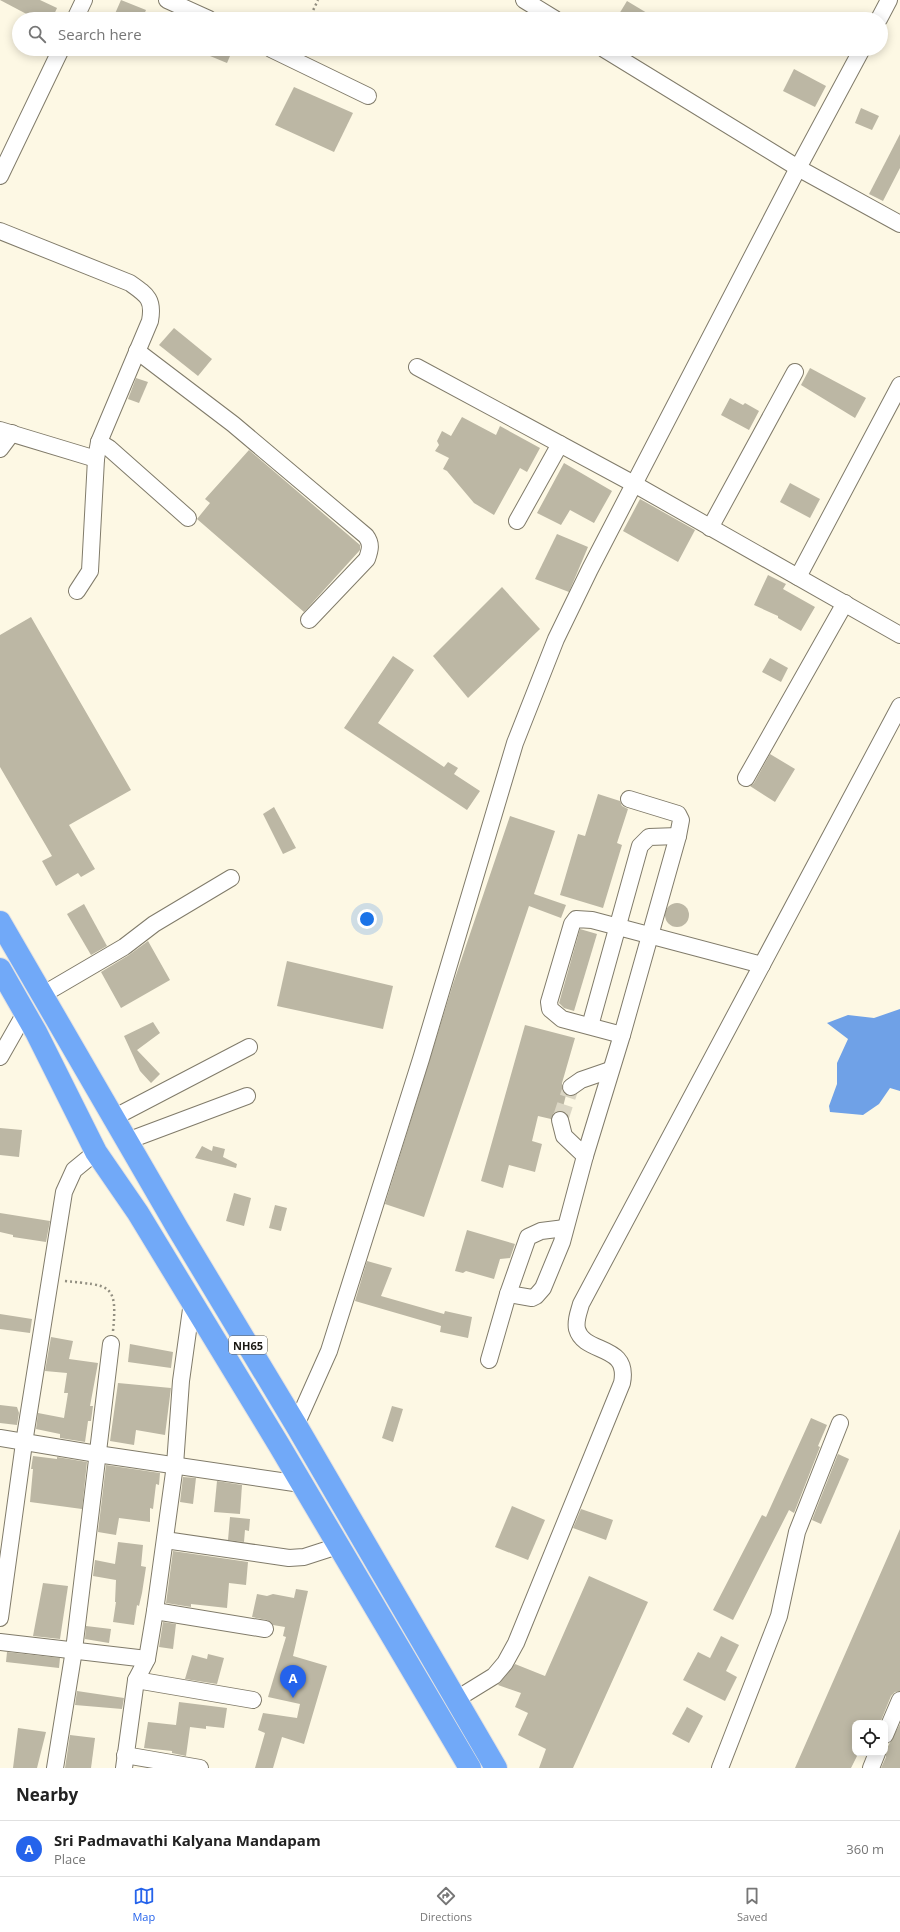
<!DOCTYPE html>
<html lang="en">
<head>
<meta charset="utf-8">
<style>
  body { margin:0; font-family:"Open Sans",sans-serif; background:#f6f6f6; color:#222 }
  .controls { position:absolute; right:12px; bottom:12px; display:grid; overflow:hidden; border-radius:8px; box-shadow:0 2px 10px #0003 }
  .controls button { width:36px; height:36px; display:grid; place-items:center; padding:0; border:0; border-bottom:1px solid #e0e0e0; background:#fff; color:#222; font:20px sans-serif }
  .you { position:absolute; left:367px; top:919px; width:14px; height:14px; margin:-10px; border:3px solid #fff; border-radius:50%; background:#1a73e8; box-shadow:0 0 0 6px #1a73e833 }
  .badge { display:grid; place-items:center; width:26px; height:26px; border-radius:50%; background:#2563eb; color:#fff; font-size:13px; font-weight:700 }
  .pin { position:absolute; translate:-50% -33px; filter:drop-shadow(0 1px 2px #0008) }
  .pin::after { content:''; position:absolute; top:21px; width:14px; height:12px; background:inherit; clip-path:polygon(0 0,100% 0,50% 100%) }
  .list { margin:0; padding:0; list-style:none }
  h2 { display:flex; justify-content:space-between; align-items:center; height:52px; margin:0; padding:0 16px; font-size:17px }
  h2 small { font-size:13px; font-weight:400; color:#767676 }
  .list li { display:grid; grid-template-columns:26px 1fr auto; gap:12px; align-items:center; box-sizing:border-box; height:56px; padding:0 16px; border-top:1px solid #e0e0e0 }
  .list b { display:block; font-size:15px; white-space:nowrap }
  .list p { margin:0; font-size:13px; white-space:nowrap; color:#767676 }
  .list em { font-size:13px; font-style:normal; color:#767676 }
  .icon { flex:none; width:22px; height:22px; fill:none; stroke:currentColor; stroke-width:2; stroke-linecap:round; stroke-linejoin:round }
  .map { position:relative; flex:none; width:900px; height:1768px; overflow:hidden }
  .search { position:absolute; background:#fff; box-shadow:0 2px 10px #0003; left:12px; right:12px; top:12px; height:44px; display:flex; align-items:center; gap:10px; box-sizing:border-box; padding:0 14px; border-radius:22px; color:#767676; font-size:15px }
  .sheet { height:108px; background:#fff }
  nav { display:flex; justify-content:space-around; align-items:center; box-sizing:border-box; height:56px; border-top:1px solid #e0e0e0; background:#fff; font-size:11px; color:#767676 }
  nav a { display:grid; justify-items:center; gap:2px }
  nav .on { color:#2563eb }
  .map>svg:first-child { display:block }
</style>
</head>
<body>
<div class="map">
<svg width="900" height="1768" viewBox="0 0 900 1768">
  <rect width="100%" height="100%" fill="#fdf8e4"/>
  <polygon fill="#6fa1e7" points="900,1009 900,1091 890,1088 879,1104 863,1115 830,1112 829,1106 837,1084 837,1063 848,1039 827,1023 848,1015 874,1018"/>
  <g fill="#bcb7a4">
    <polygon points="0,0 40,0 57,8 52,19 36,19"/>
    <polygon points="121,0 146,10 142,19 121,19 114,16"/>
    <polygon points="627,1 657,19 616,19"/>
    <polygon points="193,49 233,49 227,63"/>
    <polygon points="794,69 826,86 815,107 783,91"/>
    <polygon points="294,87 353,113 334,152 275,125"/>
    <polygon points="861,108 879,116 872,130 855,123"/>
    <polygon points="900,134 900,168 883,201 869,194"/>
    <polygon points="174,328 212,359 198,376 159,345"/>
    <polygon points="810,368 866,398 855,418 801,385"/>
    <polygon points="136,378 148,382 139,403 128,399"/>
    <polygon points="730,398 743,405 745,403 759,411 749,430 721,415"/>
    <polygon points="462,417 496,435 500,426 540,448 527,472 520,468 494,515 474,503 447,471 443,469 449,458 435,451 439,445 437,441 442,431 451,436"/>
    <polygon points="249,450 360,545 360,550 304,612 197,519 210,503 205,499"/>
    <polygon points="564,463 612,491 594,523 570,510 561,525 537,513"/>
    <polygon points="790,483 820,499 810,518 780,502"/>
    <polygon points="640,499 695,530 678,562 623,531"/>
    <polygon points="557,534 588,547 569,592 535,579"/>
    <polygon points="768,575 786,584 783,589 815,607 801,631 778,618 778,616 754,605"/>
    <polygon points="502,587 540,629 468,698 433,656"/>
    <polygon points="31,617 131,790 69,825 95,869 81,877 78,873 56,886 42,861 52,856 0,767 0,635"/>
    <polygon points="393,656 414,670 378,723 444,767 448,762 458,768 454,774 480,791 467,810 344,728"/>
    <polygon points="770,658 788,668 781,682 762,672"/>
    <polygon points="770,754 795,769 775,802 750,786 754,783"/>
    <polygon points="598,794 620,801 622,806 628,809 617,843 622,845 603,908 560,895 578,834 585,836"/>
    <polygon points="274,807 296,848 283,854 263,814"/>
    <polygon points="510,816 555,831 534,894 566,905 561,918 529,906 424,1217 385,1204 453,984"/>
    <circle cx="677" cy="915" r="12"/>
    <polygon points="84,904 107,946 91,955 67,914"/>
    <polygon points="580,929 597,934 574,1011 564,1008 559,1003"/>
    <polygon points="148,941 170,980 121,1008 101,972 129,955"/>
    <polygon points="287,961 393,986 383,1029 277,1006"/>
    <polygon points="153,1022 160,1033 137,1050 160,1074 151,1083 140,1071 124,1036"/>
    <polygon points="525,1025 575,1038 562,1083 562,1089 566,1095 562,1111 554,1113 551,1119 538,1116 532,1141 542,1144 535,1172 509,1165 503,1188 481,1181"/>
    <polygon points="0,1128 22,1130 19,1157 0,1155"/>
    <polygon points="202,1146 212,1151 213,1146 225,1149 223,1157 237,1164 236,1168 195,1158"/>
    <polygon points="234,1193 251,1198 244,1226 226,1221"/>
    <polygon points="275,1205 287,1208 281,1231 269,1228"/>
    <polygon points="0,1213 50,1221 46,1242 13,1237 13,1235 0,1232"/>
    <polygon points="467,1230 515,1244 510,1258 500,1259 494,1279 466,1271 463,1273 455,1271"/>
    <polygon points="367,1261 392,1268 381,1296 444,1314 445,1311 472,1317 468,1338 440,1332 441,1326 355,1301"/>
    <polygon points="0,1314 32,1319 30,1333 0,1329"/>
    <polygon points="51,1337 73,1341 69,1359 98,1363 90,1406 93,1406 91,1421 88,1421 85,1442 60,1438 60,1434 36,1429 38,1413 64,1418 68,1393 64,1393 67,1373 45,1371"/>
    <polygon points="130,1344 173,1352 171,1368 128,1362"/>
    <polygon points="118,1383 171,1388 165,1435 136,1430 134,1445 110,1441"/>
    <polygon points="0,1405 17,1407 19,1413 17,1425 0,1423"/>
    <polygon points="392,1406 403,1409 393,1442 382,1438"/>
    <polygon points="811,1418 827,1425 818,1446 820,1447 794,1513 789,1510 733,1620 713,1610 762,1515 766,1517"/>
    <polygon points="838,1454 849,1459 821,1524 812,1520"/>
    <polygon points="33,1456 57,1459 57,1457 87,1462 82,1509 30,1502 33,1469 31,1469"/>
    <polygon points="106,1465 160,1473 159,1485 156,1484 153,1509 150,1508 150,1522 119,1518 116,1535 98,1532"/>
    <polygon points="183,1477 196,1478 193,1504 180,1502"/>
    <polygon points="217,1481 242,1485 240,1514 214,1512"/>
    <polygon points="512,1506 545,1520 528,1560 495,1547"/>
    <polygon points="581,1509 613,1520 606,1540 573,1528"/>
    <polygon points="230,1517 250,1519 249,1531 245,1530 244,1542 228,1540"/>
    <polygon points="900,1529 900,1691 895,1692 891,1696 880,1723 855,1723 855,1753 858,1754 851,1768 795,1768"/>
    <polygon points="118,1542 143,1545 141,1566 146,1567 142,1593 139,1606 137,1605 134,1625 113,1622 116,1602 115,1602 116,1580 93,1576 95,1560 115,1564"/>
    <polygon points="173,1551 248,1562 246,1585 229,1583 227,1608 191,1604 191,1607 166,1603"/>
    <polygon points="589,1576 648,1602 573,1768 539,1768 546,1749 518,1735 528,1713 515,1707 521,1693 498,1685 515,1664 545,1676"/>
    <polygon points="43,1583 68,1586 60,1639 33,1636"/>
    <polygon points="296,1589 308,1591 293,1656 327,1666 304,1744 282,1737 273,1768 255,1768 265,1733 258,1730 263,1713 297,1718 300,1704 268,1697 286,1637 283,1636 285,1627 273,1625 267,1620 252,1617 257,1594 267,1596 273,1594 294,1598"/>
    <polygon points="163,1622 176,1624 173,1649 159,1647"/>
    <polygon points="86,1626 111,1629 109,1643 85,1639"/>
    <polygon points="721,1636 739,1645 726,1671 737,1677 725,1701 683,1680 698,1652 710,1658"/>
    <polygon points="7,1652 60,1658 59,1668 6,1662"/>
    <polygon points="208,1654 224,1658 217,1684 185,1679 192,1655 207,1659"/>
    <polygon points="77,1691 124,1698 122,1709 75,1705"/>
    <polygon points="179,1702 227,1708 224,1728 206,1726 206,1729 190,1727 186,1756 172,1753 172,1751 144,1748 148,1722 176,1725"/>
    <polygon points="687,1707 703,1716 689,1743 672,1734"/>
    <polygon points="900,1724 900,1768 881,1768 886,1757 886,1750"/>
    <polygon points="18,1728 46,1732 37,1768 13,1768"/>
    <polygon points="70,1735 95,1738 91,1768 65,1768"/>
  </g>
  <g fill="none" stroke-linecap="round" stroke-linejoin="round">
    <polyline stroke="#dbd6c4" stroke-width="16" stroke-dasharray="16 8" stroke-linecap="butt" points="560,1120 571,1087"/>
    <g stroke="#807b6a" stroke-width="18">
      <g id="minor">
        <polyline points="167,0 209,19"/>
        <polyline points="524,0 555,19"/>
        <polyline points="75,19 84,0"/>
        <polyline points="879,19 889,0"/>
        <polyline points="271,49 368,96"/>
        <polyline points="604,49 798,168 900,224"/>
        <polyline points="0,176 61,49"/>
        <path d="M0,231L130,283C147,295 154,299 150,321L99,442L96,459L90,571L77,591"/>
        <path d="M137,351L233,424L366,536C372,544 370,550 367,559L309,620"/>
        <polyline points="417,367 634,484 900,635"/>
        <polyline points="0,430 96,459"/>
        <polyline points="99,442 109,448 188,518"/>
        <polyline points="0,449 12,433"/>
        <polyline points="517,521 560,444"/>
        <polyline points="710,528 795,372"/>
        <polyline points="798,577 900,385"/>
        <polyline points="746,778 845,603"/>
        <polyline points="42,995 124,947 154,924 231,878"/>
        <polyline points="590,1026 640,846 649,837 678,836"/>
        <polyline points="622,1035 562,1019 550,1009 549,1002 572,924 576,919 592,920 762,965"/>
        <polyline points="0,1057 25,1013"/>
        <polyline points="571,1087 581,1080 610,1070"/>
        <polyline points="113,1118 249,1047"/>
        <polyline points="560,1120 564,1136 585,1156"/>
        <polyline points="127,1141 247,1096"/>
        <polyline points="508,1294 532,1298 536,1296 543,1288 562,1242 585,1156 622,1035 678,836 681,820 678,814 629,799"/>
        <polyline points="489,1360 508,1294 528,1237 541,1231 565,1228"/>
        <polyline points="296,1425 329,1351 421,1059 515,743 556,639 590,569 798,168 862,49"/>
        <polyline points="0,1438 97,1454 301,1484"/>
        <polyline points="165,1540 289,1558 304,1557 338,1546"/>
        <polyline points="155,1611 265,1629"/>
        <polyline points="0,1618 24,1443 64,1192 74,1170 96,1152"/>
        <polyline points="0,1642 147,1659"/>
        <polyline points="136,1680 253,1700"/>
        <path d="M455,1700L494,1676L505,1663L516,1643L622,1383C630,1343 584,1355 577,1329C575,1320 579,1312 581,1304L900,706"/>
        <polyline points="885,1735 900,1700"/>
        <polyline points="125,1755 200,1768"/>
        <polyline points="55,1768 74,1650 111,1344"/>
        <polyline points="124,1768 136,1680 147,1659 155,1611 175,1465 181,1381 192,1302"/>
        <polyline points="720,1768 779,1616 797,1532 840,1423"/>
        <polyline points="871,1768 877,1753"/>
      </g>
    </g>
    <g stroke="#e4e3e3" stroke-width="24">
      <g id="highway">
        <polyline points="0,922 178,1229 296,1425 496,1768"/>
        <polyline points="0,969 36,1032 96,1152 138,1213 279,1445 470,1768"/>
      </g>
    </g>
    <g stroke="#928f81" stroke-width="2.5" stroke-dasharray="2 3" stroke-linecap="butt">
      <polyline points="309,19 318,0"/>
      <path d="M65,1281C109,1286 118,1282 113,1331"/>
    </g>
    <use href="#minor" stroke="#fff" stroke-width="16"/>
    <use href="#highway" stroke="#71a9f8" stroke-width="22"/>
  </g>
  <g text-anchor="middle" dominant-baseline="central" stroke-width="3" stroke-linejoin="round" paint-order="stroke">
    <rect fill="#fff" stroke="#5f5d59" stroke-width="1" x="229" y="1336" width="38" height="18" rx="3"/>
    <g font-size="11" font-weight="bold" fill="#1a1812">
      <text x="248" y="1345">NH65</text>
    </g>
  </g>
</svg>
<div class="controls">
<button><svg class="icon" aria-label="locate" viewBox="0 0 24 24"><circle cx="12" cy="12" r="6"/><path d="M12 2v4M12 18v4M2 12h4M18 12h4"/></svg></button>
</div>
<div class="you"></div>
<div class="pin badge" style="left:293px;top:1698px">A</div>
<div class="search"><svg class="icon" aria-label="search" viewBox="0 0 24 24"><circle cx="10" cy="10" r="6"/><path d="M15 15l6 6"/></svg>Search here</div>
</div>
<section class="sheet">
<h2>Nearby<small></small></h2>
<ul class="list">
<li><span class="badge">A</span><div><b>Sri Padmavathi Kalyana Mandapam</b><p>Place</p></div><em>360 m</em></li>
</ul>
</section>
<nav>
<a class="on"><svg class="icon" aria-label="map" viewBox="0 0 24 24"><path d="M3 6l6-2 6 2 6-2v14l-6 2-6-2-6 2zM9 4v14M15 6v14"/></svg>Map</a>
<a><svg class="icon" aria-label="directions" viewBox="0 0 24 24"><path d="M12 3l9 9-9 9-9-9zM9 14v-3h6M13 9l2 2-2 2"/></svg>Directions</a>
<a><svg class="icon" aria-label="saved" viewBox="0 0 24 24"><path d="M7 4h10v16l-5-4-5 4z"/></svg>Saved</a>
</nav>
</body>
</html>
